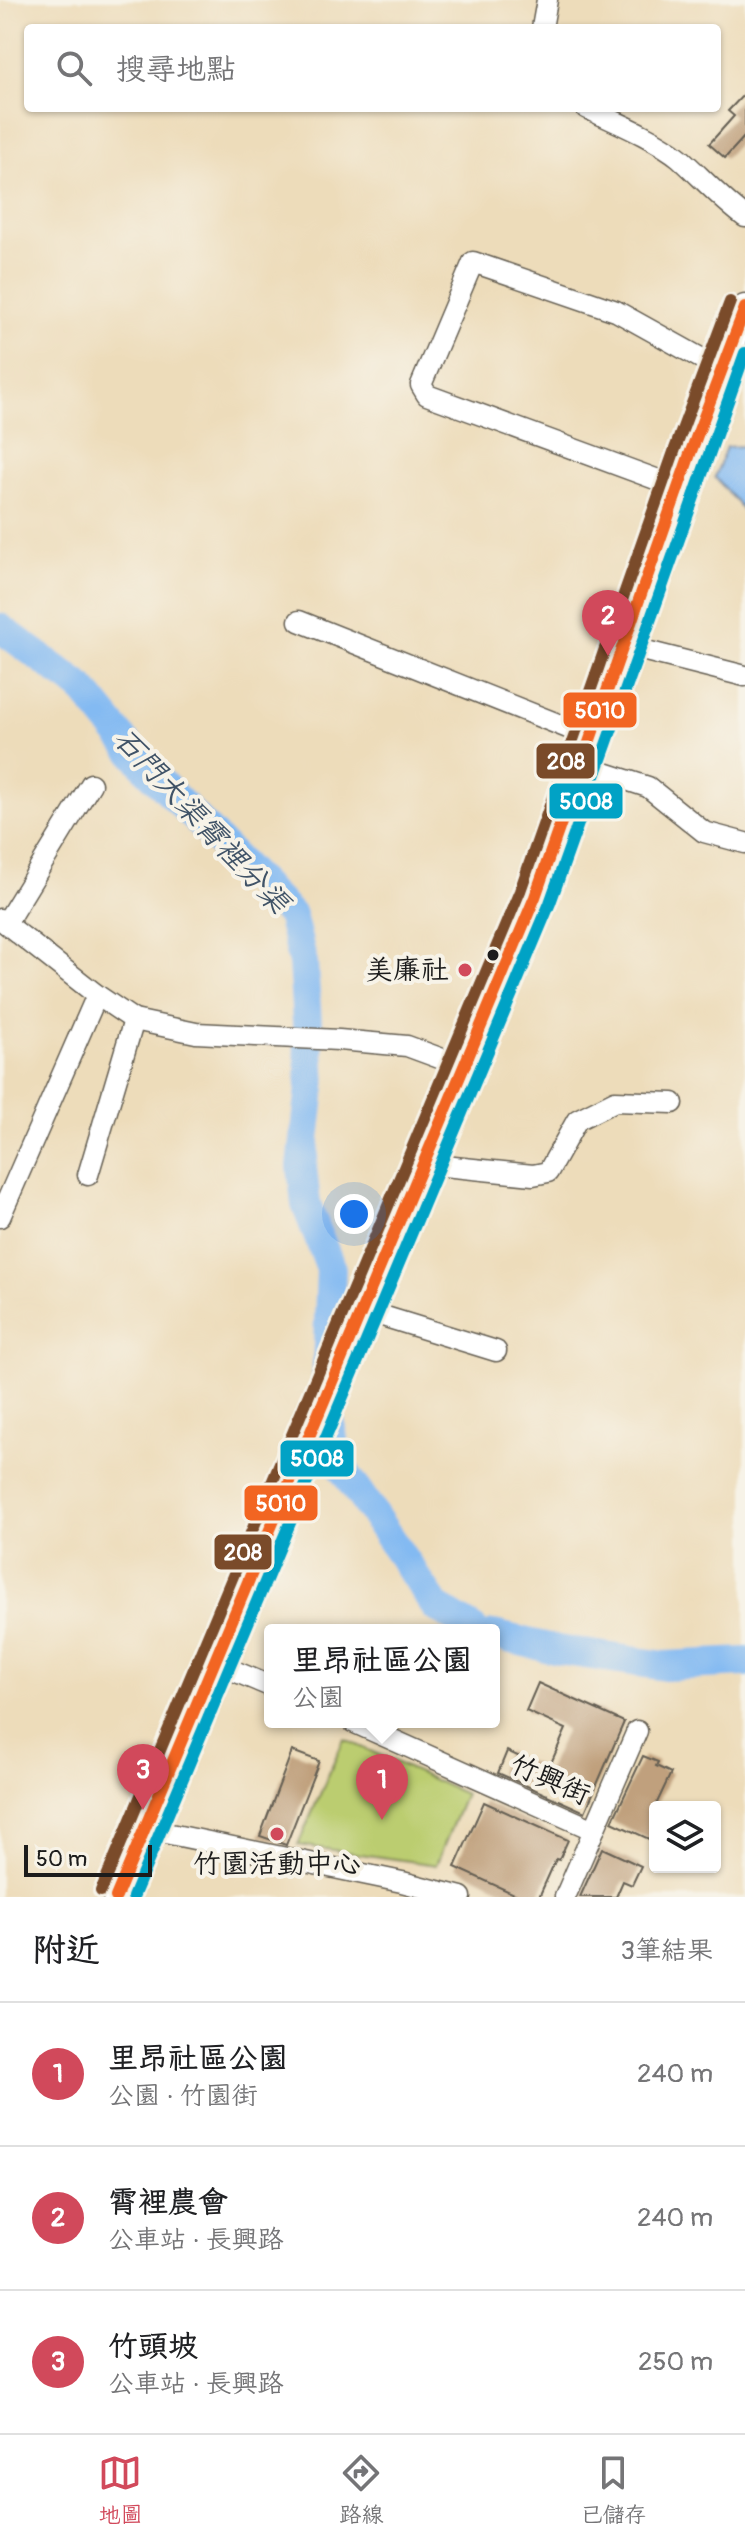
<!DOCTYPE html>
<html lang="zh-TW">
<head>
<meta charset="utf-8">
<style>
  body { margin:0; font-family:Pangolin,"LXGW WenKai TC",sans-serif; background:#f2f2f2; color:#202124 }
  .controls { position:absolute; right:24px; bottom:24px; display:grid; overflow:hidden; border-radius:8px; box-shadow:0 2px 6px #0004 }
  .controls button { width:72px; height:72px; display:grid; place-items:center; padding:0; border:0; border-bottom:2px solid #e0e0e0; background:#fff; color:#202124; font:40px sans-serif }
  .scale { position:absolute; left:24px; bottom:20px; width:128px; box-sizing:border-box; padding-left:8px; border:4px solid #1c1c1c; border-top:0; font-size:22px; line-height:28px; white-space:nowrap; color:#1c1c1c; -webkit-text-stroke:6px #f7f3e8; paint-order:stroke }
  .you { position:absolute; left:354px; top:1214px; width:28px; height:28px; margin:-20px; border:6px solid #fff; border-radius:50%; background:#1a73e8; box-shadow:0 0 0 12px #1a73e833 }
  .badge { display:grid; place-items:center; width:52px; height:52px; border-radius:50%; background:#d1495b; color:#fff; font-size:26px; font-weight:700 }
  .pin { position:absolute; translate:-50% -66px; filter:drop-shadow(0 2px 4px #0008) }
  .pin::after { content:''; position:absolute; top:42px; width:28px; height:24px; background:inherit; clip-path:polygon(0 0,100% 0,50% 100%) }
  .popup { position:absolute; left:264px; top:1624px; width:236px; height:104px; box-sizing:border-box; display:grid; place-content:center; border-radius:8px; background:#fff; filter:drop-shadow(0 2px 6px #0005); font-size:26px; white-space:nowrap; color:#757577 }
  .popup b { font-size:30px; color:#202124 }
  .popup::after { content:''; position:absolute; left:50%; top:100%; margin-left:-16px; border:16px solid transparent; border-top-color:#fff }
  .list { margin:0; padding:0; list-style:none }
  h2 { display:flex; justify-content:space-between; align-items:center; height:104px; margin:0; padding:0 32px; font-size:34px }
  h2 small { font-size:26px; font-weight:400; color:#757577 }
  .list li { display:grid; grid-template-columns:52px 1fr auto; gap:24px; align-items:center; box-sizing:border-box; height:144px; padding:0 32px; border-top:2px solid #e0e0e0 }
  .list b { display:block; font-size:30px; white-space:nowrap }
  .list p { margin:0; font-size:26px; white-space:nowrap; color:#757577 }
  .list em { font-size:26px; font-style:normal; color:#757577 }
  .icon { flex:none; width:44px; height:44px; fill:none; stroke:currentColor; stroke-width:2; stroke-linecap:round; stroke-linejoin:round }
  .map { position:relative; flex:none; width:745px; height:1897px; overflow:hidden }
  .search { position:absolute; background:#fff; box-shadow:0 2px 6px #0004; left:24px; right:24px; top:24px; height:88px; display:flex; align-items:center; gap:20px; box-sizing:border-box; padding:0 28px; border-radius:8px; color:#757577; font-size:30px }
  .sheet { height:536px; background:#fff }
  nav { display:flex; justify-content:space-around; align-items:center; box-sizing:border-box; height:112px; border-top:2px solid #e0e0e0; background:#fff; font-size:22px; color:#757577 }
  nav a { display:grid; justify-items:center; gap:4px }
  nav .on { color:#d1495b }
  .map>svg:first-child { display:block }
</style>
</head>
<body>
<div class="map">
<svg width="745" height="1897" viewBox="0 0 745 1897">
  <rect width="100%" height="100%" fill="#f7f3e8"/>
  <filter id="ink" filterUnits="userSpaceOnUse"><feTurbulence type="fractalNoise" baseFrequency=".0125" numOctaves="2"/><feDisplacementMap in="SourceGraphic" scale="16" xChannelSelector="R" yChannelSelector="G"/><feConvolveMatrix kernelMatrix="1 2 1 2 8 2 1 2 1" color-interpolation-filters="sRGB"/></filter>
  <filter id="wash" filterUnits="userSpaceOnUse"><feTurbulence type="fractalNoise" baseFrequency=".006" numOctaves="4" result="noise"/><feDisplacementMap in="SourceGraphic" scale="32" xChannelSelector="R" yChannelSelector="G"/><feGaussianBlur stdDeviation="1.8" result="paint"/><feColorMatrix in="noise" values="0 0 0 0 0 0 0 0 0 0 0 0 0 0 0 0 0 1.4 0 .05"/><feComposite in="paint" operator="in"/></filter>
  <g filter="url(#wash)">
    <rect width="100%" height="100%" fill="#eddcba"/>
    <polygon fill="#bbcd6f" stroke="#6c7446" stroke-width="2" points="344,1739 465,1794 436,1865 298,1845"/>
    <polygon fill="#83baf2" stroke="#506b87" stroke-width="2" points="745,446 745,513 715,477 726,447"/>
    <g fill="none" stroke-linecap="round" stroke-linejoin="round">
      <g stroke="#83baf2" stroke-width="30">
        <polyline points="0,628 82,688 148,770 291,915 303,963 310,1067 311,1087 302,1167 306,1204 331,1269 326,1394 336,1459 436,1607 474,1630"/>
        <polyline points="494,1635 558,1650 665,1666 745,1662"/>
      </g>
    </g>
    <g id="blocks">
      <g fill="#c0a07d">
        <polygon points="745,93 745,136 725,158 709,144 734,116 728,111"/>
        <polygon points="538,1683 624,1722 585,1812 498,1773 507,1751 548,1770 566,1729 526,1711"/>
        <polygon points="292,1751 319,1761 286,1845 260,1836"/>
        <polygon points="643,1756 658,1762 656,1766 671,1773 655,1807 655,1832 651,1840 612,1822"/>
        <polygon points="484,1802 568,1840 559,1860 556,1859 539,1897 521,1897 455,1867"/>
        <polygon points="602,1848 641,1866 632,1885 623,1881 616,1897 580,1897"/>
      </g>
    </g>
  </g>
  <g filter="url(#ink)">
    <use href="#blocks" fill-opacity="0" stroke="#655f53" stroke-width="2"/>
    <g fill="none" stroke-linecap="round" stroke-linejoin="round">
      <g stroke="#655f53" stroke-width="23">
        <g id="minor">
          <polyline points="542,28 547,0"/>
          <path d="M586,108C614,121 657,139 680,158C702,178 721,199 745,217"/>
          <polyline points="680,488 427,395 421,385 473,262 616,311 722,370"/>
          <polyline points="299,621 593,738"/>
          <polyline points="622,645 745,676"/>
          <polyline points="583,766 648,787 704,832 745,843"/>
          <polyline points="0,919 97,995 134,1020 196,1033 339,1040 407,1046 464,1067"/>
          <polyline points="6,923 91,784"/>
          <polyline points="424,1164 533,1175 548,1172 577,1120 615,1101 673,1103"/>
          <polyline points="88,1175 134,1020"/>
          <polyline points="0,1217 97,995"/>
          <polyline points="363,1310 496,1351"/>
          <polyline points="215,1663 270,1686"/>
          <polyline points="353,1722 594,1830"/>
          <polyline points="146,1829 402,1882 461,1897"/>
          <polyline points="565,1897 637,1731"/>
        </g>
      </g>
      <g stroke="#655f53" stroke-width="29">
        <path id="major" d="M116,1897L535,897C607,702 669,502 745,308"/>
      </g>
      <use href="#minor" stroke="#fff" stroke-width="20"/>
      <use href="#major" stroke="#fff" stroke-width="26"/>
      <g stroke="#f7f3e8" stroke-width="18">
        <polyline id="bus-1" points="116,1897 535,897 690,454 745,308"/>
      </g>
      <g stroke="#f7f3e8" stroke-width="18">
        <polyline id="bus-2" points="133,1897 550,903 745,353"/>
      </g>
      <g stroke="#f7f3e8" stroke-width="18">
        <polyline id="bus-3" points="101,1891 520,891 675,449 730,302"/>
      </g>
      <use href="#bus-1" stroke="#f26522" stroke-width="12"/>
      <use href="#bus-2" stroke="#01a2c5" stroke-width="12"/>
      <use href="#bus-3" stroke="#7a4b2a" stroke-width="12"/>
    </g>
  </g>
  <circle fill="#1c1c1c" stroke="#f7f3e8" stroke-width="3" cx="493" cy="955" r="7"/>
  <g fill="#d1495b" stroke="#f7f3e8" stroke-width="3">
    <circle cx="465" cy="970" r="8"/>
    <circle cx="277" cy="1834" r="8"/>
  </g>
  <g text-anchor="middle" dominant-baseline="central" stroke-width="8" stroke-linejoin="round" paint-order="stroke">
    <g font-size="28" fill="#1c1c1c" stroke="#f7f3e8" text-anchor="end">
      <text x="449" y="970">美廉社</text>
      <text x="277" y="1864" text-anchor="middle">竹園活動中心</text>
    </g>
    <g font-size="28" fill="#1c1c1c" stroke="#f7f3e8">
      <text transform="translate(550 1780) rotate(24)">竹興街</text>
    </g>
    <g font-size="30" font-style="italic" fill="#405367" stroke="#f7f3e8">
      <text transform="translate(201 821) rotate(47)">石門大渠霄裡分渠</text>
    </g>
  </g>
  <g stroke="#f7f3e8" stroke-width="3">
    <rect x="562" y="691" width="76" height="38" rx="8" fill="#f26522"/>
    <rect x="535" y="742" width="61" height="38" rx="8" fill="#7a4b2a"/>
    <rect x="548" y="782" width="76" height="38" rx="8" fill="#01a2c5"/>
    <rect x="279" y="1439" width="76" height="39" rx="8" fill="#01a2c5"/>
    <rect x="243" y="1484" width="76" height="38" rx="8" fill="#f26522"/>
    <rect x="213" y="1533" width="60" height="38" rx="8" fill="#7a4b2a"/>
  </g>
  <g font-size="22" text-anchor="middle" font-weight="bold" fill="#fff">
    <text x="600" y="718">5010</text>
    <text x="566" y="769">208</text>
    <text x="586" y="809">5008</text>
    <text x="317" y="1466">5008</text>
    <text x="281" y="1511">5010</text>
    <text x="243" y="1560">208</text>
  </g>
</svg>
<div class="controls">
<button><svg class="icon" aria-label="layers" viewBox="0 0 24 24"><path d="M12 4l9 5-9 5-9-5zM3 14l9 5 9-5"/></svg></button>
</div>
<div class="scale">50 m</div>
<div class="you"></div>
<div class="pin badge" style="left:382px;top:1820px">1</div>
<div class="popup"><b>里昂社區公園</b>公園</div>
<div class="pin badge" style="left:608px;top:656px">2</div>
<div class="pin badge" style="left:143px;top:1810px">3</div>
<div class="search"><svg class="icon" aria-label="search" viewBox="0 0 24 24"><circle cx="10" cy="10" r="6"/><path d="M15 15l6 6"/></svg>搜尋地點</div>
</div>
<section class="sheet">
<h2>附近<small>3筆結果</small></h2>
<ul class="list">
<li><span class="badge">1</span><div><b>里昂社區公園</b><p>公園 · 竹園街</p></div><em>240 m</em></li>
<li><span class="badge">2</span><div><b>霄裡農會</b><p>公車站 · 長興路</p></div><em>240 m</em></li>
<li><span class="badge">3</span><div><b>竹頭坡</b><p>公車站 · 長興路</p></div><em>250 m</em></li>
</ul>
</section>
<nav>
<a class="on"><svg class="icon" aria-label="map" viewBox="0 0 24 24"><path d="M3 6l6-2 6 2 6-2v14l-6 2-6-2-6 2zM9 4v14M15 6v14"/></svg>地圖</a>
<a><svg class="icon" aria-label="directions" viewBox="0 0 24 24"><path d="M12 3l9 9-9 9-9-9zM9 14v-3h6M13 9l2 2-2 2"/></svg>路線</a>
<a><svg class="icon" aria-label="saved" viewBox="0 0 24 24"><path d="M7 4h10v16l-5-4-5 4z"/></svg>已儲存</a>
</nav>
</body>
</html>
